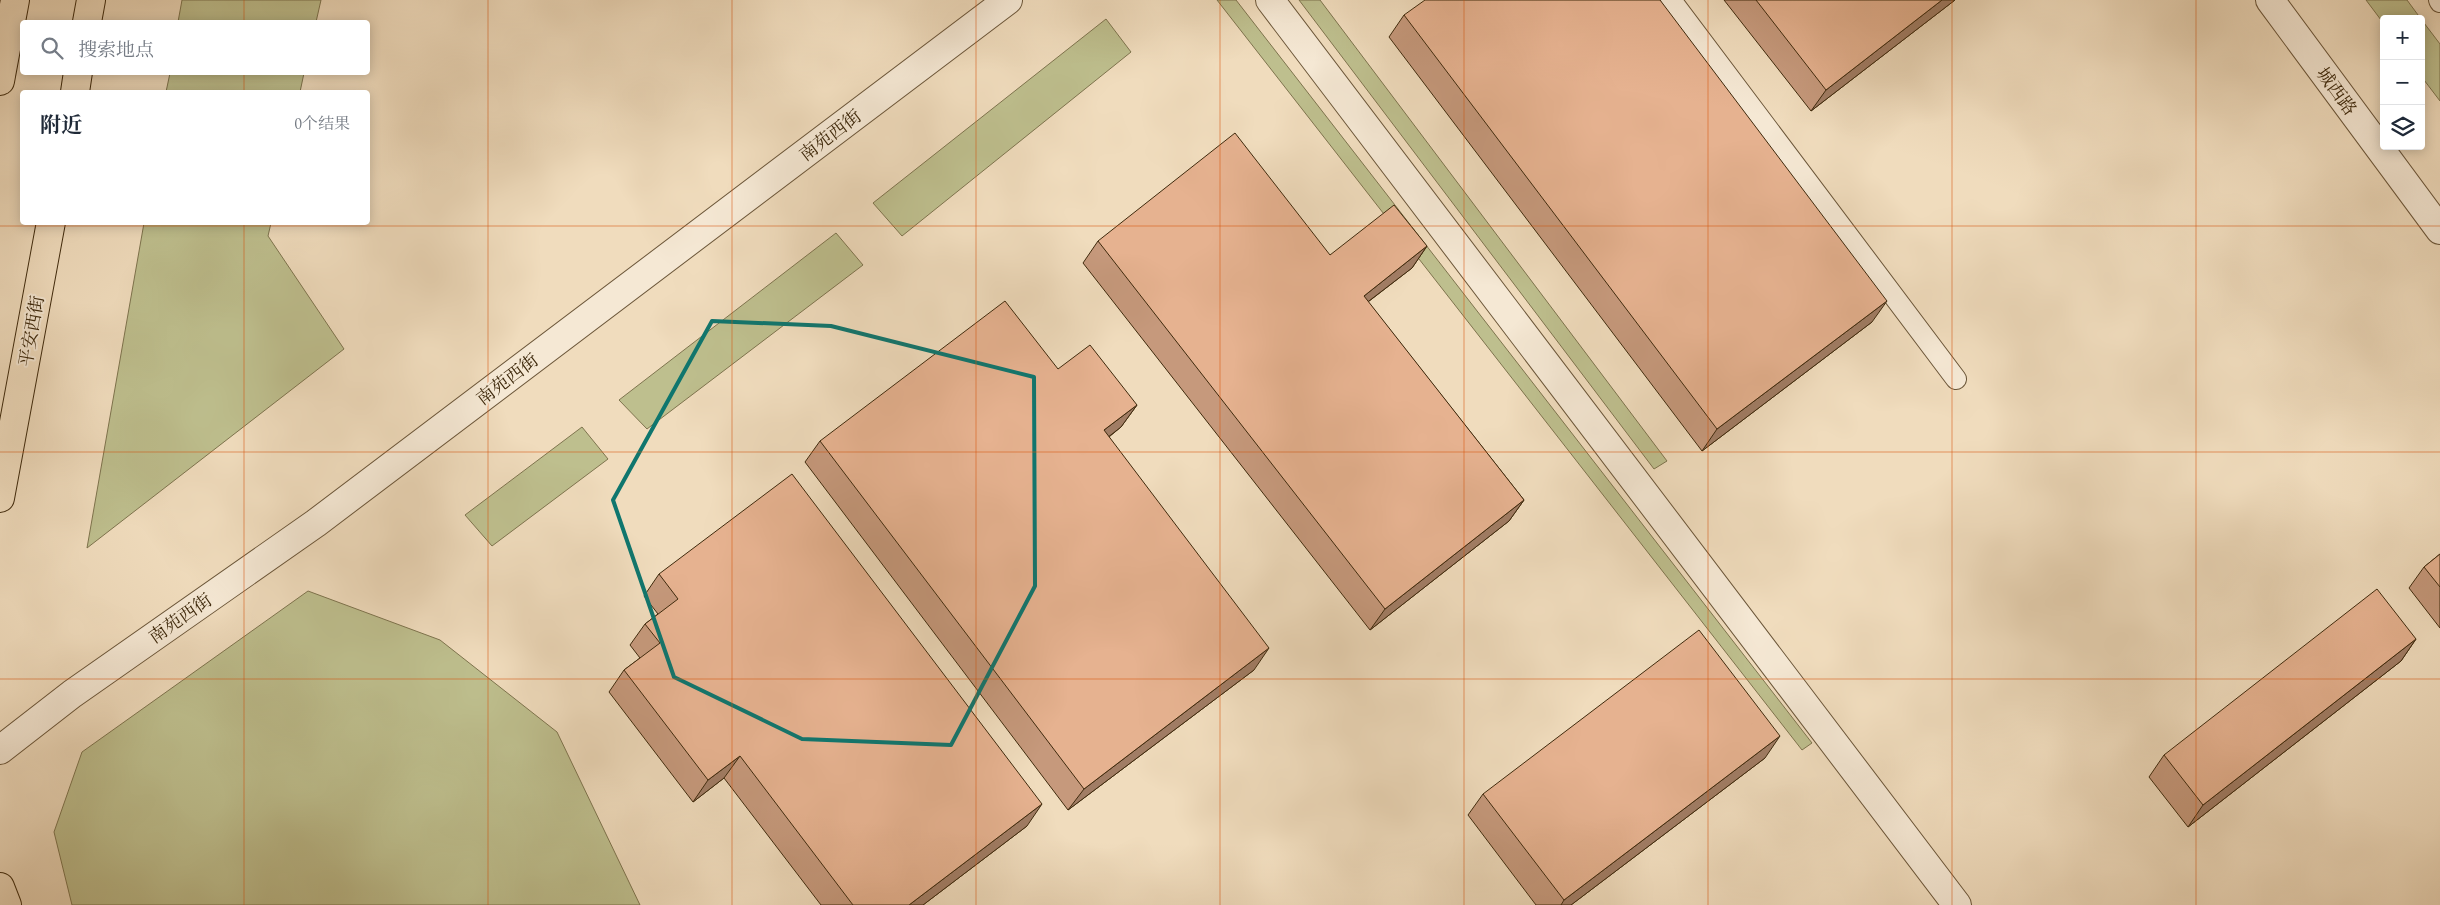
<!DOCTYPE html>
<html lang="zh">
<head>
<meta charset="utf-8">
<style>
  body { margin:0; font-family:"EB Garamond","Noto Serif SC",serif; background:#f6f6f7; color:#1f2937 }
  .controls { position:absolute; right:15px; top:15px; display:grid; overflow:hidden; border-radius:5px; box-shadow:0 2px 12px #0003 }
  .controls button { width:45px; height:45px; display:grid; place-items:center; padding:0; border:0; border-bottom:1px solid #e0e1e3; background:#fff; color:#1f2937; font:25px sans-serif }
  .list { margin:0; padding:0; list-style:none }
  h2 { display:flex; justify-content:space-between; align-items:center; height:65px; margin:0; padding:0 20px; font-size:21px }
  h2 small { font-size:16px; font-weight:400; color:#747a83 }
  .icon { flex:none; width:28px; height:28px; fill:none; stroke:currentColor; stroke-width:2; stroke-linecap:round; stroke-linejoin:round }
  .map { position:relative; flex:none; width:2440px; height:905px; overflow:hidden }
  .search { position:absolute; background:#fff; box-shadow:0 2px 12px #0003; left:20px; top:20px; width:350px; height:55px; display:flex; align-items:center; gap:12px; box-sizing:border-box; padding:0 18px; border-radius:5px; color:#747a83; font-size:19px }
  .panel { position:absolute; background:#fff; box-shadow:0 2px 12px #0003; left:20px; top:90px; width:350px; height:135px; border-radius:5px }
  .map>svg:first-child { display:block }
</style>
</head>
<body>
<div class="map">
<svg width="2440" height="905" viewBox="0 0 2440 905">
  <rect width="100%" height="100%" fill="#f0dcbd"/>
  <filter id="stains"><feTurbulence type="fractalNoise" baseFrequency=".004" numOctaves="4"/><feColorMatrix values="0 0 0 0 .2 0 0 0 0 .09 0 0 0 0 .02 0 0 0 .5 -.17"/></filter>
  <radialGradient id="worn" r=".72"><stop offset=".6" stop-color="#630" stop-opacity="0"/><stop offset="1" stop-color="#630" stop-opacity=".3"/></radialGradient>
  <g fill="#bebf8e" stroke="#7e744e">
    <polygon points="182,0 321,0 316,22 178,22"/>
    <polygon points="1217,0 1236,0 1812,743 1802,750"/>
    <polygon points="1299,0 1320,0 1667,461 1654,469"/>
    <polygon points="2366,0 2407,0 2421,19 2384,19 2384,24"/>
    <polygon points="1106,19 1131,52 902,236 873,203"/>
    <polygon points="2421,19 2440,44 2440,101 2421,76"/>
    <polygon points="170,73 170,72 304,73 300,92 166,92"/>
    <polygon points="144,223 271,223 268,236 344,349 87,548"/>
    <polygon points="836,233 863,265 647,429 619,400"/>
    <polygon points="582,427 608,459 492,546 465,515"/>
    <polygon points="308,591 440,640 557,732 640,905 72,905 54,832 82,752"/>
  </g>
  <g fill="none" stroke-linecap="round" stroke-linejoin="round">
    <g stroke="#6b5639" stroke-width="22">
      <g id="service">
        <polyline points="1671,0 1956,379"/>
        <polyline points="2439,0 2440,2"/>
      </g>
    </g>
    <g stroke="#6b5639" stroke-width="30">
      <polyline id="minor" points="1270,0 1957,905"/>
    </g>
    <g stroke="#6b5639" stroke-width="30">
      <g id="tertiary">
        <polyline points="2270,0 2440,230"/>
        <polyline points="0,750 72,694 316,523 1008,0"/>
      </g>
    </g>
    <g stroke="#3f2a0d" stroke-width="30">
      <g id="primary">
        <polyline points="87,22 91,0"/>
        <polyline points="0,81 15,0"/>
        <polyline points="75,92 78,72"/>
        <polyline points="0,498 51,222"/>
        <polyline points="0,887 7,905"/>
      </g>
    </g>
    <use href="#service" stroke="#f5e8d4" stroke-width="20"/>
    <use href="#minor" stroke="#f5e8d4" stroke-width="28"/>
    <use href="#tertiary" stroke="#f5e8d4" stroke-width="28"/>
    <use href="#primary" stroke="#f0dcbd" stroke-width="28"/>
  </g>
  <g fill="#c6997c" stroke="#3f2a0d">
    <polygon points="1724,0 1955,0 1811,111"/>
    <polygon points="1404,15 1872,322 1702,451 1389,37"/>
    <polygon points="1098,241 1330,255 1427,246 1412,268 1368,302 1524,500 1509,521 1370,630 1083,263"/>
    <polygon points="1058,369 1137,405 1121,427 1109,437 1254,670 1068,810 805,462 820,441"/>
    <polygon points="2440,554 2440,628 2409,588 2424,567"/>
    <polygon points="659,574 1027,826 923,905 821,905 724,778 693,802 609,692 624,670 640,658 630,645 645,624 658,614 644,596"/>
    <polygon points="2416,639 2401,661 2188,827 2149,777 2164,755"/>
    <polygon points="1765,758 1571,905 1536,905 1468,815 1483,794"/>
  </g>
  <g fill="#a17d65" stroke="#3f2a0d">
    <polygon points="1942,0 1955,0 1811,111 1826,90"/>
    <polygon points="1427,246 1412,268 1348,317 1364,296"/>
    <polygon points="1887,301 1872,322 1702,451 1717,429"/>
    <polygon points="1137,405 1121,427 1089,452 1104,430"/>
    <polygon points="1524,500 1509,521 1370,630 1385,609"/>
    <polygon points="2416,639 2401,661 2188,827 2203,805"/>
    <polygon points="1269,648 1254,670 1068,810 1084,789"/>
    <polygon points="1780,736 1765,758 1571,905 1561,905 1564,900"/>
    <polygon points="740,756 724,778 693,802 708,780"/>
    <polygon points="1042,804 1027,826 923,905 909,905"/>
  </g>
  <g fill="#e6b290" stroke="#3f2a0d">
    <polygon points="1425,0 1660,0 1887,301 1717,429 1404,15"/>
    <polygon points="1756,0 1942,0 1826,90"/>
    <polygon points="1235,133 1330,255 1394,205 1427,246 1364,296 1524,500 1385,609 1098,241"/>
    <polygon points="1005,301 1058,369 1090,345 1137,405 1104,430 1269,648 1084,789 820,441"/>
    <polygon points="792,474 1042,804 909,905 853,905 740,756 708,780 624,670 660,643 645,624 678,599 659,574"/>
    <polygon points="2440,554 2440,587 2424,567"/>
    <polygon points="2377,589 2416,639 2203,805 2164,755"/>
    <polygon points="1699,630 1780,736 1564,900 1483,794"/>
  </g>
  <path fill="none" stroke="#0f766e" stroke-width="4" stroke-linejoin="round" d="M712,321L831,326L1034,377L1035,586L951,745L802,739L674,677L613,500Z"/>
  <path fill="none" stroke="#d7540c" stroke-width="1" stroke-opacity="0.55" d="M244,0V22M488,0V905M732,0V905M976,0V905M1220,0V905M1464,0V905M1708,0V905M1952,0V905M2196,0V905M244,72V92M244,222V905M0,226H2440M0,452H2440M0,679H2440"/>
  <g text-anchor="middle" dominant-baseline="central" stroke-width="4" stroke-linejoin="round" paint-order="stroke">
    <g font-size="18" fill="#3f2a0d" stroke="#f5e8d4">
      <text transform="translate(2337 91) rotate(54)">城西路</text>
      <text transform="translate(830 135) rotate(-37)">南苑西街</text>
      <text transform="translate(31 331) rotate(-80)">平安西街</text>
      <text transform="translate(507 379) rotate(-37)">南苑西街</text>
      <text transform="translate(180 618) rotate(-35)">南苑西街</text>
    </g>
  </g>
  <rect width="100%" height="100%" filter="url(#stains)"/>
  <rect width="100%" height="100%" fill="url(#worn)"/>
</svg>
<div class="controls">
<button>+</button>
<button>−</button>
<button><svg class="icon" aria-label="layers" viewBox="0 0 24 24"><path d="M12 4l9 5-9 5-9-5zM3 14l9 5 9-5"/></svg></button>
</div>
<div class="search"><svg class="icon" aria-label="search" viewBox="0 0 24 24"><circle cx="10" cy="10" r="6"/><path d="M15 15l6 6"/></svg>搜索地点</div>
<section class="panel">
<h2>附近<small>0个结果</small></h2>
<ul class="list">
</ul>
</section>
</div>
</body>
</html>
